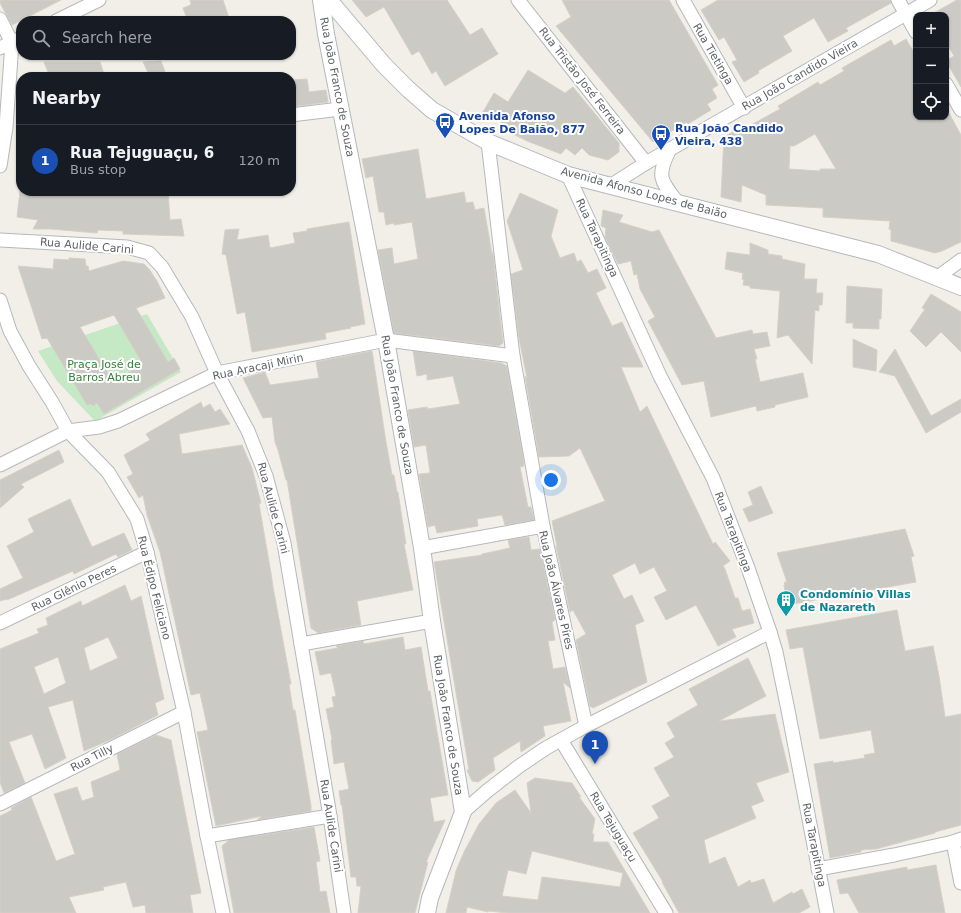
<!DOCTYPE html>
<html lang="en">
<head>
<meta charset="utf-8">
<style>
  body { margin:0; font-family:"DejaVu Sans",sans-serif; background:#242831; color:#f1f3f6 }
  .controls { position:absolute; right:12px; top:12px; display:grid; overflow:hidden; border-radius:8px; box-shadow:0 1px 3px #0004 }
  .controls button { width:36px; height:36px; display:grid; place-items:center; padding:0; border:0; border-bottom:1px solid #363941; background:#171b24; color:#f1f3f6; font:20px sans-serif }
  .you { position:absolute; left:551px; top:480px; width:14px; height:14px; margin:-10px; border:3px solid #fff; border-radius:50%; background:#1a73e8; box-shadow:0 0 0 6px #1a73e833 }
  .badge { display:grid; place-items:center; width:26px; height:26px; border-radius:50%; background:#0f766e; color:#fff; font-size:13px; font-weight:700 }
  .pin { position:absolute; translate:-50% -33px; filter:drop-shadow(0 1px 2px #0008) }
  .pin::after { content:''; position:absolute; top:21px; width:14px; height:12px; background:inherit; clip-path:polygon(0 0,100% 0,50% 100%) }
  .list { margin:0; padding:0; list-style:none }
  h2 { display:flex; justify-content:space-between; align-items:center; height:52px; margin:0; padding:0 16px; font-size:17px }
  h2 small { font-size:13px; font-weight:400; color:#9ea1a6 }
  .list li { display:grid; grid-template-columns:26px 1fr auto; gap:12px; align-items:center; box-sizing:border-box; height:72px; padding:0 16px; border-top:1px solid #363941 }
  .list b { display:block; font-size:15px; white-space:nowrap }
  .list p { margin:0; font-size:13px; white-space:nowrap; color:#9ea1a6 }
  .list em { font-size:13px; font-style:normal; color:#9ea1a6 }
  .icon { flex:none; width:22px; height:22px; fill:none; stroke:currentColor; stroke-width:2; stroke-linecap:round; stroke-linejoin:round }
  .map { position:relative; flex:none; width:961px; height:913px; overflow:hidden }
  .search { position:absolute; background:#171b24; box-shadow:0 1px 3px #0004; left:16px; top:16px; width:280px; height:44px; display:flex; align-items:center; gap:10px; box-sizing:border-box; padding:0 14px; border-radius:16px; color:#9ea1a6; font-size:15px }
  .panel { position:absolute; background:#171b24; box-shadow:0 1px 3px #0004; left:16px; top:72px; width:280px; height:124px; border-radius:16px }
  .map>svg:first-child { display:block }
</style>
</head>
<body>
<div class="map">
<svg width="961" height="913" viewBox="0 0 961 913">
  <rect width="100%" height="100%" fill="#f1efe8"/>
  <polygon fill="#c5e8c5" points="147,314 181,372 95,421 57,381 38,351"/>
  <g fill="#cccac5" stroke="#d6d1c6" fill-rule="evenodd">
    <polygon points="0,0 61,0 12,25 0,3"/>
    <polygon points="190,0 223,0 230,21 188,21 183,8 191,5"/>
    <polygon points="352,0 447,0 470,35 482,28 498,54 445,86 436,71 432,74 419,51 412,55 384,7 366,17"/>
    <polygon points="562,0 669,0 718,85 712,89 717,98 707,104 711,110 688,124 687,122 653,142 556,26 571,17"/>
    <polygon points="718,0 890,0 891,3 846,28 848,31 828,42 814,18 783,36 792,51 758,71 759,73 744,82 732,62 737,60 724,37 719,40 701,10"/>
    <polygon points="957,0 961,0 961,87 946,61 954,56 946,42 947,15 930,15"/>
    <path d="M906,39L916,56V117H946V115L949,113L961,135V242L942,251L935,253L891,241V230L889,229L890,221L823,217V208L766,205V195L742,185L741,202L721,197L724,137L738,129L740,131L780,109L778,106L818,82L820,85L844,71L842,68L891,40L894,46ZM815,134L836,169H820V171L789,169L790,146H794Z"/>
    <polygon points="161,61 167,77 150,77 143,62"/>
    <polygon points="44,62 100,62 105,77 50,77"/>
    <polygon points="528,70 565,93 573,87 619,143 619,152 608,160 589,155 582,148 575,155 566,148 561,154 527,141 505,130 508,126 483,112 494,93 508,102"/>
    <polygon points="307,79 309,92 326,90 328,102 291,107 291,80"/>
    <polygon points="418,149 426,199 464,192 466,203 473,202 475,210 484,208 492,254 493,252 493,254 503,343 499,346 394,333 378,250 392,248 394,264 418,259 412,222 394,225 394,223 386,225 384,212 379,212 373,176 366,178 362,159"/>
    <polygon points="20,191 168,191 170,220 181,219 184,236 123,234 123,231 98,230 97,233 51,229 33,229 38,220 17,217"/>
    <polygon points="520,193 558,210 551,236 560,258 574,253 577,262 581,260 588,273 597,269 606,288 596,293 612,326 622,322 643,367 621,367 640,412 647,406 713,544 715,542 730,561 723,566 725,569 735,598 738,598 742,611 750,609 754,623 732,629 736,637 718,646 696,605 666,620 654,597 667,591 654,567 640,574 635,563 612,575 624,599 632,595 644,621 635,625 647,682 593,708 590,706 576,640 586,634 573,610 570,612 556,546 557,546 552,521 605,501 580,448 569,456 539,457 525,376 527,378 519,338 511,274 523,270 507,221"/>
    <polygon points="603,210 623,215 619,222 652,232 659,230 716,338 752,330 753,334 767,332 770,346 754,349 757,359 755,359 760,382 803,373 808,397 775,405 775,407 757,411 756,406 711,417 704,381 682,385 648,321 655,317 640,289 637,274 634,275 631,261 618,264 605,237 606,228 601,226"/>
    <polygon points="349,222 365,324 350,327 351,328 325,333 326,339 252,352 245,312 237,314 226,255 222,254 225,230 239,229 237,240 268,235 270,248 295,243 293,233 307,231 307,229"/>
    <polygon points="750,243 768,250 768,254 782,256 782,259 805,264 804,279 817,279 816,293 823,293 822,305 819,305 819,311 815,310 812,364 788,335 777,338 780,291 750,288 750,286 743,285 744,280 742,279 743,273 725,269 727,252 750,255"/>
    <path d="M69,258L85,259L86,266H88L89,271L123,261L144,264L149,269L157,281L165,298L136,308L168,362L174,358L180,369L104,414L97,403L93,406L91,404L87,405L47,338L42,339L18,266L53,269L54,259L69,260ZM114,315L143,364L113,382L80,327Z"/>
    <polygon points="847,286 882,289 881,319 879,319 879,329 853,328 853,323 846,323"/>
    <polygon points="931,294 961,312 961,352 941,332 926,347 910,331 925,309 922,308"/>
    <polygon points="853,339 877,350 876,371 853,367"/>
    <polygon points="895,349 931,416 961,399 961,412 926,433 895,376 879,372"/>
    <polygon points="372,351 386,442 392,475 394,475 397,492 398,492 406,544 404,544 413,590 357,601 361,625 318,633 311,628 287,480 286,480 278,450 275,442 272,417 263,418 243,378 265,372 270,385 319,378 316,362"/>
    <polygon points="413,351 501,363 507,366 523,457 524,466 520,467 528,507 531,507 534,520 505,525 502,515 477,519 478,526 437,533 435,525 428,527 419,474 430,473 430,472 426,445 414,447 408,410 427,407 428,409 460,404 453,376 427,380 427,374 417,376"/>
    <polygon points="201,402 203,408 210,404 215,412 220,409 230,424 179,434 182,454 242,445 252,468 261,503 259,504 271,573 273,587 291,684 289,684 293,710 295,710 311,806 311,811 257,820 262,816 216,826 197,732 208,730 200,693 191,695 160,552 147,515 143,495 139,498 127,477 133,474 124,455 150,440 146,434"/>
    <polygon points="59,450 64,462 21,484 24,487 0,508 0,480"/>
    <polygon points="761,486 773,513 749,522 743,509 753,505 748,492"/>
    <polygon points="70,499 92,547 124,533 132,550 118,557 116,554 74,574 73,571 7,600 7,599 0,601 0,589 23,578 7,546 34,532 28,519"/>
    <polygon points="905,529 914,556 911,557 916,582 787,605 784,585 785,585 784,582 787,582 777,553"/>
    <polygon points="529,537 531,550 540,549 555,620 552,622 555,640 548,641 553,669 565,667 570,688 563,682 571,721 543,726 545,736 521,752 520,741 493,758 495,770 478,782 472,781 467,770 469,770 434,562 482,555 482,554 510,548 508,540"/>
    <path d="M125,585L131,601L141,596L164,699L155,703L158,715L114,738L84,751L73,700L48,707L66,758L45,769L32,734L9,742L25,783L4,793L0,782V649L39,633L37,629L48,625L46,618L81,601L82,606ZM108,637L118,658L90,671L84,648ZM58,657L66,683L44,694L34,667Z"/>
    <polygon points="897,610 905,651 933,646 939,676 945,717 961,714 961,825 935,832 935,833 876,849 861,850 861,852 830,858 814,764 833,761 833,763 865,758 864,755 875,753 871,730 820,739 803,647 790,649 786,630"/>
    <polygon points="403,637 405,650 421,647 428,691 430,691 448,795 430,798 434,822 445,820 426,862 428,862 415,913 358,913 361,886 357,886 356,877 351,877 342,805 341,805 339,791 349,789 344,762 334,764 331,740 332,739 326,709 334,707 332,697 336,696 331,673 320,675 315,652 338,648 336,646 363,641 364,644"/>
    <polygon points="748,658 766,696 719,721 775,714 789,772 756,783 764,801 751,806 756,818 704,840 709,864 725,857 738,887 750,880 751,883 764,879 773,903 792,892 793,894 802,889 810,907 799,913 679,913 662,882 663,882 633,833 659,818 652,806 670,796 654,768 674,757 665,743 675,737 667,723 698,705 689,689"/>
    <polygon points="156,735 171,740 201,893 190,895 193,913 146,913 145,905 133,907 126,882 103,887 104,890 69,897 76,913 0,913 0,816 12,810 11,808 31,797 56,861 75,854 54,794 77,787 82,801 94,797 91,782 120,770 117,754"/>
    <path d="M535,778L572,783L581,797H579L595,819L592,834H594L593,842H608L650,913H508L488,911V912L467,907L466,913H446L456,871L464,852L479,824L496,803L515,790L531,813L527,783ZM532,851L623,873L620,887L542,877L538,900L502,896L508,870L526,874Z"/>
    <polygon points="314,827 320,861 316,862 320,892 326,891 330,913 234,913 222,846 229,840"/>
    <polygon points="936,865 945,913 859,913 848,893 840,894 837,880 907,867 907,870"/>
  </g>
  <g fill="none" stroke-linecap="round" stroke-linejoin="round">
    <g stroke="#b5b8bc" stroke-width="15">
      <g id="minor">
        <polyline points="518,0 646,163"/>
        <polyline points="683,0 744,108"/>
        <polyline points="898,0 916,32"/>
        <polyline points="0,19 12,43 6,127 0,166"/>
        <polyline points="56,21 99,0"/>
        <polyline points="0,48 21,38"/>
        <polyline points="946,84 961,110"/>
        <polyline points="291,115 340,109"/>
        <polyline points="488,142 513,356 543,526 586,726"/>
        <path d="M669,151C656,177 661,181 678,203"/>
        <polyline points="568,175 660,376 713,478 748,568 770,632 776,652 788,710 827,913"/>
        <polyline points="610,186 646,163 930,0"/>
        <polyline points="0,240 127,247 149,253 162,267 192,317 217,373 248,431 266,476 284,543 330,816 344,913"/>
        <polyline points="938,277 961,260"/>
        <polyline points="0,300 10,331 29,366 52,402 68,431 108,472 137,519 147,552 184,712 207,836 223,913"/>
        <polyline points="0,465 68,431 99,427 118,421 217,373 386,340 513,356"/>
        <polyline points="422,548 543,526"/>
        <polyline points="0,623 147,552"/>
        <polyline points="301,644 432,621"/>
        <polyline points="561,740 666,913"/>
        <polyline points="0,804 184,712"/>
        <polyline points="463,812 487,791 518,767 546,748 586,726 770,632"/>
        <polyline points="207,836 330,816"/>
        <polyline points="953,842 961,883"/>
        <polyline points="818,869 894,855 953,842 961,839"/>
      </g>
    </g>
    <g stroke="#b5b8bc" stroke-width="18">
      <g id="tertiary">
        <polyline points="321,0 326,34 386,340 422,548 432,621 463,812 430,898 427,913"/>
        <polyline points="329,0 384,65 408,89 432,110 488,142 568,175 878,254 961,287"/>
      </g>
    </g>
    <use href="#minor" stroke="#fff" stroke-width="13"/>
    <use href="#tertiary" stroke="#fff" stroke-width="16"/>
  </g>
  <defs>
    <g id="bus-pin" transform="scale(1)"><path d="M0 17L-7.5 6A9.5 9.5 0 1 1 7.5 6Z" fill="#1a4fb4" stroke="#fff"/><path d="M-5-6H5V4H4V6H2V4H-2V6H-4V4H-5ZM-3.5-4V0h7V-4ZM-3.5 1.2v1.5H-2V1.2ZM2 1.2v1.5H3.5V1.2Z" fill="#fff"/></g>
    <g id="building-pin" transform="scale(1)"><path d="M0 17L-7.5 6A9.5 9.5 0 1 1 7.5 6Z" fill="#0f9aa8" stroke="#fff"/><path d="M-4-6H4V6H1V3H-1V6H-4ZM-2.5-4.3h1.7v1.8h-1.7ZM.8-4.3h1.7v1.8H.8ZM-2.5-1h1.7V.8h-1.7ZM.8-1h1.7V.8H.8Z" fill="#fff"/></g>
  </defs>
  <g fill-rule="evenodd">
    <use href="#bus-pin" x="445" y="122"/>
    <use href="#bus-pin" x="661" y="134"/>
    <use href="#building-pin" x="786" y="600"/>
  </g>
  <g text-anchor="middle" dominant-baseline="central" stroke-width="4" stroke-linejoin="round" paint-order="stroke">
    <g font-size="11" fill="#5f6368" stroke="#fff">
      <text transform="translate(713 54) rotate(60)">Rua Tietinga</text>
      <text transform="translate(800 75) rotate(-30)">Rua João Candido Vieira</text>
      <text transform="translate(582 81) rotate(52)">Rua Tristão José Ferreira</text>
      <text transform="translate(337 87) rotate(79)">Rua João Franco de Souza</text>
      <text transform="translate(644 193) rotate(15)">Avenida Afonso Lopes de Baião</text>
      <text transform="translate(597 238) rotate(65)">Rua Tarapitinga</text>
      <text transform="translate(87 246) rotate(5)">Rua Aulide Carini</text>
      <text transform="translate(258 367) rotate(-12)">Rua Aracaji Mirin</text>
      <text transform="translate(397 405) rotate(80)">Rua João Franco de Souza</text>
      <text transform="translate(273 508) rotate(75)">Rua Aulide Carini</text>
      <text transform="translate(733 532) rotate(69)">Rua Tarapitinga</text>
      <text transform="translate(74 588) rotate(-26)">Rua Glênio Peres</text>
      <text transform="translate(154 588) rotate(76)">Rua Édipo Feliciano</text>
      <text transform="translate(556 590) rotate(77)">Rua João Álvares Píres</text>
      <text transform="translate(448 725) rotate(81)">Rua João Franco de Souza</text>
      <text transform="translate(92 758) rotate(-27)">Rua Tilly</text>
      <text transform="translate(331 826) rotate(81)">Rua Aulide Carini</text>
      <text transform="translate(613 827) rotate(59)">Rua Tejuguaçu</text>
      <text transform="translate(814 845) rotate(79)">Rua Tarapitinga</text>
    </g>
    <g font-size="11" font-weight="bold" fill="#164399" stroke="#fff" text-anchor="start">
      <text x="459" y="116">Avenida Afonso<tspan x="459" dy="13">Lopes De Baião, 877</tspan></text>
      <text x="675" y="128">Rua João Candido<tspan x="675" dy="13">Vieira, 438</tspan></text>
    </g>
    <g font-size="11" fill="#348238" stroke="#fff">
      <text x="104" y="364">Praça José de<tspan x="104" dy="13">Barros Abreu</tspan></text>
    </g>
    <g font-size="11" font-weight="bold" fill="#0d838f" stroke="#fff" text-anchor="start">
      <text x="800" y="594">Condomínio Villas<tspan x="800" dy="13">de Nazareth</tspan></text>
    </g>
  </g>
</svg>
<div class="controls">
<button>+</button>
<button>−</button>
<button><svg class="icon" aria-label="locate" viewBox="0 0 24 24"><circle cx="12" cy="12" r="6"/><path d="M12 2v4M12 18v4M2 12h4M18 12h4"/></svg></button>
</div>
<div class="you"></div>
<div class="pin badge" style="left:595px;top:764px;background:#1a4fb4">1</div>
<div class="search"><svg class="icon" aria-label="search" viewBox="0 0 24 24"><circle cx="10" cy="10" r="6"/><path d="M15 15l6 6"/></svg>Search here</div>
<section class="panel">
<h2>Nearby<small></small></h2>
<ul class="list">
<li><span class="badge" style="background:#1a4fb4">1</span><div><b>Rua Tejuguaçu, 6</b><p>Bus stop</p></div><em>120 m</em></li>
</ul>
</section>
</div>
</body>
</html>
